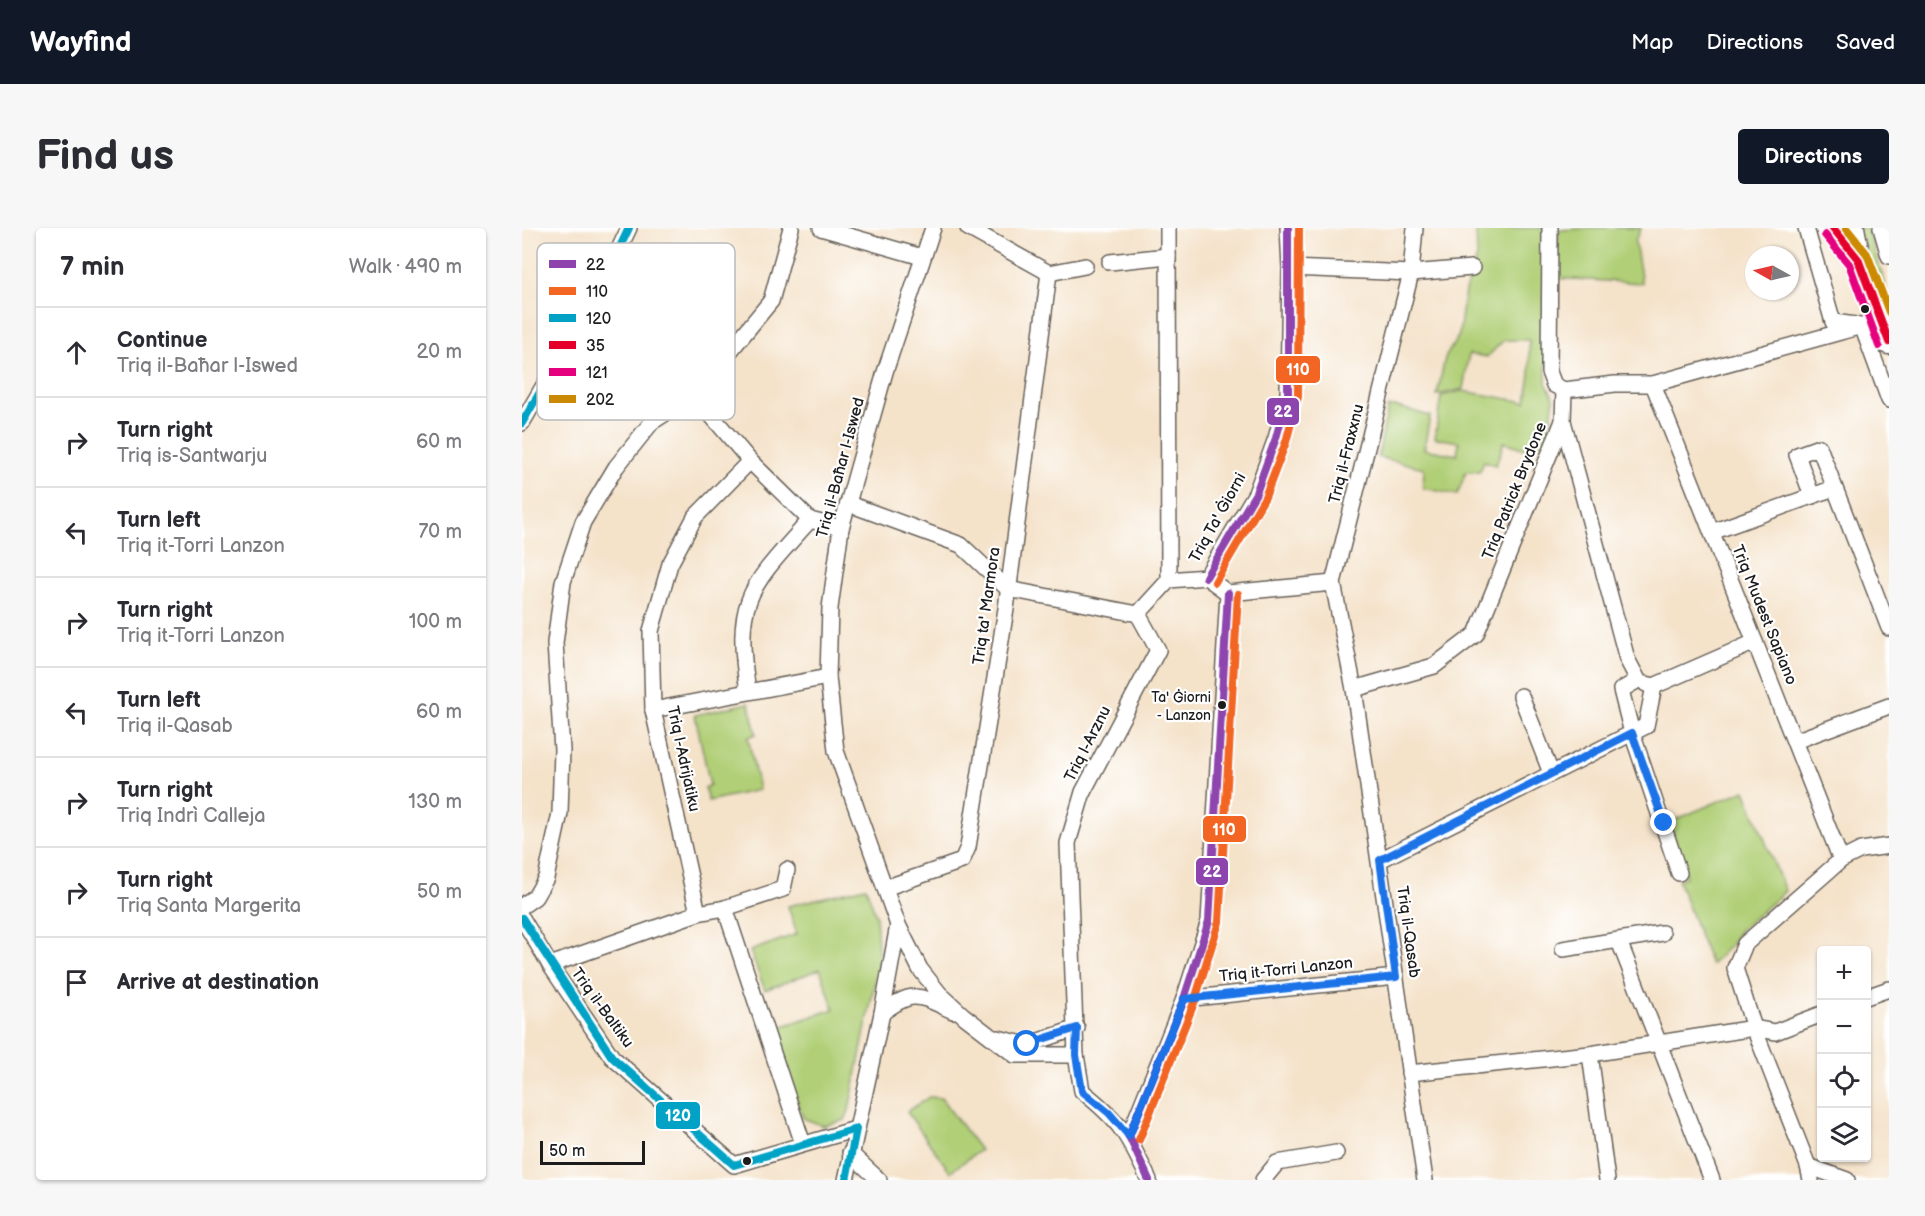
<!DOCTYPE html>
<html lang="en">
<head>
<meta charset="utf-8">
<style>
  body { margin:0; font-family:"Balsamiq Sans",sans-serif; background:#f7f7f7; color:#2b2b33 }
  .controls { position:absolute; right:18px; bottom:18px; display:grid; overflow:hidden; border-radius:6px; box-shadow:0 2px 4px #0004 }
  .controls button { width:54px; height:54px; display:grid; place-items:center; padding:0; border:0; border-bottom:2px solid #e1e1e2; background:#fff; color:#2b2b33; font:30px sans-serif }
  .compass { position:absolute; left:1223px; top:18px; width:54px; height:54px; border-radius:50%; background:#fff; box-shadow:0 2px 4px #0004; rotate:278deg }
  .scale { position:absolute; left:18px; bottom:15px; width:105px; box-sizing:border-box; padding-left:6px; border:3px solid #1c1c1c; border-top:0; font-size:16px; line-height:21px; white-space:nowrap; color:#1c1c1c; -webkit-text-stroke:4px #fff; paint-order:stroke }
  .stop { position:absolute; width:18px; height:18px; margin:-14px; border:4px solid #1a73e8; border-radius:50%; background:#fff }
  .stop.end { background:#1a73e8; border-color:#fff; box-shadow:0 2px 6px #0008 }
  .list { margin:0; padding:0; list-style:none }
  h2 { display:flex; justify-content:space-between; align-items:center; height:78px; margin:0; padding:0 24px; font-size:26px }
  h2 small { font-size:20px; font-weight:400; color:#7c7c81 }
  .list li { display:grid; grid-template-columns:39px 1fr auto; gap:18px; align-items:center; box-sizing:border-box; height:90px; padding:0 24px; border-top:2px solid #e1e1e2 }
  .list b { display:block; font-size:22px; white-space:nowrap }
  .list p { margin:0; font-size:20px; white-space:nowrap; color:#7c7c81 }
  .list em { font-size:20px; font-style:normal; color:#7c7c81 }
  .icon { flex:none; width:33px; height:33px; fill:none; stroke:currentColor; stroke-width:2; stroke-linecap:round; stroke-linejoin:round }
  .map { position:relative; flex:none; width:1367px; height:952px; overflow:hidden; border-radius:6px }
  header { display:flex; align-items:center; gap:36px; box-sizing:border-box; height:84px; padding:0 30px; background:#111827; color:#fff }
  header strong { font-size:28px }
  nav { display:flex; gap:33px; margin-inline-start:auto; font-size:21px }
  .intro { display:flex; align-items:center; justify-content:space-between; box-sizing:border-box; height:144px; padding:0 36px }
  h1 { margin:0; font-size:42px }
  .button { padding:15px 27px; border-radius:6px; background:#111827; color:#fff; font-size:21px; font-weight:700 }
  main { display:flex; gap:36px; padding:0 36px }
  aside { flex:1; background:#fff; border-radius:6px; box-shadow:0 2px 4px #0004 }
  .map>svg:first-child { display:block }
</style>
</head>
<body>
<header>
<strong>Wayfind</strong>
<nav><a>Map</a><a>Directions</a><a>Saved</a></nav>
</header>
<div class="intro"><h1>Find us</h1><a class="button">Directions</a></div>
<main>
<aside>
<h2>7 min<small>Walk · 490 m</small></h2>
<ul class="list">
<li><svg class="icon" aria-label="ahead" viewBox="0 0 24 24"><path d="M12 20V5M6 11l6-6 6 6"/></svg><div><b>Continue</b><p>Triq il-Baħar l-Iswed</p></div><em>20 m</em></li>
<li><svg class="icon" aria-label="right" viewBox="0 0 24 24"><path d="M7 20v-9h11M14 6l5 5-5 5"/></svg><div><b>Turn right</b><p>Triq is-Santwarju</p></div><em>60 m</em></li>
<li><svg class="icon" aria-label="left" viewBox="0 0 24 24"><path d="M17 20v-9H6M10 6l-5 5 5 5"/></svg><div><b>Turn left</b><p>Triq it-Torri Lanzon</p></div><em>70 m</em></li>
<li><svg class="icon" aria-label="right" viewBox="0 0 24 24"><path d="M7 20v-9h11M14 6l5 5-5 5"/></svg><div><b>Turn right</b><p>Triq it-Torri Lanzon</p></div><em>100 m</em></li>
<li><svg class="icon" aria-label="left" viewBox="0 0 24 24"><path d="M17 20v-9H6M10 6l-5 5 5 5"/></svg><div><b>Turn left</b><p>Triq il-Qasab</p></div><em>60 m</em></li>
<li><svg class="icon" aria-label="right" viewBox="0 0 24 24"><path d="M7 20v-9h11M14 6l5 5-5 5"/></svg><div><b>Turn right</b><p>Triq Indrì Calleja</p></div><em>130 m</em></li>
<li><svg class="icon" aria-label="right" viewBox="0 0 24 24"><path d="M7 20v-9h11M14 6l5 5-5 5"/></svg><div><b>Turn right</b><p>Triq Santa Margerita</p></div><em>50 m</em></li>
<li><svg class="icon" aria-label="arrive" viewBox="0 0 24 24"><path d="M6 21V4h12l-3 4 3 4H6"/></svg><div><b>Arrive at destination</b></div></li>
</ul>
</aside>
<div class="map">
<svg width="1367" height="952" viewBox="0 0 1367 952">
  <rect width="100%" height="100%" fill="#fff"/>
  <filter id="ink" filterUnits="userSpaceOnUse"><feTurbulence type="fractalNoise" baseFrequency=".0167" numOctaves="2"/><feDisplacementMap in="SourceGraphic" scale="12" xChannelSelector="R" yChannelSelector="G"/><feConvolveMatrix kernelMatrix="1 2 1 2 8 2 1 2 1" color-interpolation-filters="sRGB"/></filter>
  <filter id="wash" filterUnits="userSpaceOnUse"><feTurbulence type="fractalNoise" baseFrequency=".008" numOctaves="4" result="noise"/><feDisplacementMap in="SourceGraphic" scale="24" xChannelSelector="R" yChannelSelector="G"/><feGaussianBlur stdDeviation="1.35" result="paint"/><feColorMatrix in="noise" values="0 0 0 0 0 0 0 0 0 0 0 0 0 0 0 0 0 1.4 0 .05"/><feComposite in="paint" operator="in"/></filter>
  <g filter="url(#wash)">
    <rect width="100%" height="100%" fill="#f4e2c9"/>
    <g fill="#b0cf76" stroke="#667649" stroke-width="1.5">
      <polygon points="954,0 1024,0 1024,155 1032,170 1026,210 1009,223 982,214 974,237 962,233 958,243 944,244 935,267 901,260 902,240 856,229 866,179 876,179 908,188 902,221 935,227 937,214 913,210 919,168 940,163 1004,174 1008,146 1007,112 982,112 965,129 947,126 941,161 915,167 923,130 937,107 943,63 955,29"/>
      <polygon points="1070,0 1119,0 1113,13 1120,55 1032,50 1037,2"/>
      <path d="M1336,0H1345C1353,29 1367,56 1367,86Z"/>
      <polygon points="227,475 234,506 226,509 237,562 186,573 183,560 188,557 173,487"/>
      <polygon points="1223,562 1263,663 1217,703 1209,716 1189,737 1156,652 1164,649 1148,594"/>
      <polygon points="344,659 354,688 357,734 327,882 323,892 301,898 281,890 249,802 312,781 298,741 243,762 228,723 275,706 266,678"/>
      <polygon points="407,869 419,870 458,922 428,944 385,884"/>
    </g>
  </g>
  <g filter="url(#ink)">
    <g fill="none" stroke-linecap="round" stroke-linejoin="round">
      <g stroke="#686159" stroke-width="18">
        <g id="minor">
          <polyline points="299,0 400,29"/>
          <polyline points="411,0 363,144 319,300 308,380 306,449 314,523 376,697 398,741 417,765 442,788 493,827 554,827"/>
          <polyline points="446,0 527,45 563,38"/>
          <polyline points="646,0 647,352"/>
          <polyline points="893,0 889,45 811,355 832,461 903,952"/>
          <polyline points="1284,0 1311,94 1334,97"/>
          <polyline points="1359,0 1367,28"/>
          <polyline points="588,34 646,28"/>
          <polyline points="768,40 889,45 950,40"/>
          <polyline points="77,63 172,167 228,233 288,292 319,300"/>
          <polyline points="1340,98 1367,172"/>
          <polyline points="1131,156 1319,632"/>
          <polyline points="1042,162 1093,156 1131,156 1340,98"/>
          <polyline points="1041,193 1105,431 1116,452 1099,462 1110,505 1157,645"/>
          <polyline points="0,195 77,63 107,0"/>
          <polyline points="1290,268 1275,227 1297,219 1367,400"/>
          <polyline points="327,276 439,317 486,361 616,386"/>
          <polyline points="1190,304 1312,260"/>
          <polyline points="684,349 734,265 754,210 766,166 768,40 766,0"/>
          <polyline points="647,352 684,349 706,365 811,355"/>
          <polyline points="1124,456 1132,458 1233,414"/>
          <polyline points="832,461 912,438 954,406 1041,193 1042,162 1032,157 1027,144 1028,0"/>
          <path d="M226,463C211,370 228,359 288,292"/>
          <polyline points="999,468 1029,545"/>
          <polyline points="131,482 306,449"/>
          <polyline points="1273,513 1367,478"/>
          <polyline points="858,632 1124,498 1132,458"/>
          <polyline points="363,660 440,633 446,619 484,381 527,45"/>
          <polyline points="0,678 13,669 24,650 38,585 40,522 33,415 41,354 61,294 94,239 130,194 172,167 249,73 269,0"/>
          <polyline points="203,680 281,916"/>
          <polyline points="176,685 131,482 129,403 148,336 173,289 228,233"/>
          <polyline points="0,690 28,737 90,829 212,937 334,901"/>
          <polyline points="1097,713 1190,952"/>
          <polyline points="1041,721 1140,705"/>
          <polyline points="28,737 176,685 203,680 261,661 265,642"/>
          <polyline points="1344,769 1367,761"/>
          <polyline points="662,771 874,749"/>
          <path d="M360,785C392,760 398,768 431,783"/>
          <polyline points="476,810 505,817 555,800"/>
          <polyline points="1068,826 1085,952"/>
          <polyline points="887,845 1068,826 1232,800 1253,804 1300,786"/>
          <polyline points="607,908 662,771 687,693 706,365"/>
          <polyline points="328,925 357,952"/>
          <polyline points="1286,938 1325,952"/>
          <polyline points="324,952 360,785 376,697"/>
          <path d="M627,952C606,907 599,894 560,863L554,827L546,615L561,564L636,422L616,386L647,352"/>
          <polyline points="741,952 755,935 814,925"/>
          <polyline points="1289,952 1286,938 1232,800 1213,740 1223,716 1319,632 1339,622 1367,618"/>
        </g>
      </g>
      <g stroke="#686159" stroke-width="27">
        <polyline id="primary" points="1330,0 1336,31 1367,114"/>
      </g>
      <use href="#minor" stroke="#fff" stroke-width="15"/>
      <use href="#primary" stroke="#fff" stroke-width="24"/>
      <g stroke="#fff" stroke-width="12">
        <g id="bus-1">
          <polyline points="684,349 734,265 754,210 766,166 766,0"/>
          <polyline points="607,908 662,771 687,693 706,365"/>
          <polyline points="607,908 627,952"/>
        </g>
      </g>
      <g stroke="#fff" stroke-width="12">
        <g id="bus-2">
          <polyline points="693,354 743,269 764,214 776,169 777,0"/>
          <polyline points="617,912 672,775 697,694 716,366"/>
        </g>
      </g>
      <g stroke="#fff" stroke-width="12">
        <g id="bus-3">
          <polyline points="0,195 77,63 107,0"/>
          <polyline points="0,690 90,829 212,937 334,901 324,952"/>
        </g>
      </g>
      <g stroke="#fff" stroke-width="12">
        <polyline id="bus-4" points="1311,0 1336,31 1367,114"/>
      </g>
      <g stroke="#fff" stroke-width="12">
        <polyline id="bus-5" points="1303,7 1327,36 1357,118"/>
      </g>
      <g stroke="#fff" stroke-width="12">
        <polyline id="bus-6" points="1324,0 1345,26 1367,84"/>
      </g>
      <use href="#bus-1" stroke="#8e44ad" stroke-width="8"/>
      <use href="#bus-2" stroke="#f26522" stroke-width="8"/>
      <use href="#bus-3" stroke="#01a2c5" stroke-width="8"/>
      <use href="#bus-4" stroke="#e4002b" stroke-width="8"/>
      <use href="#bus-5" stroke="#e5007d" stroke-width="8"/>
      <use href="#bus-6" stroke="#cb8a06" stroke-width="8"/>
    </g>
  </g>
  <g fill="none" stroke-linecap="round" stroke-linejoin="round" filter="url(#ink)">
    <polyline stroke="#1a73e8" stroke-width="8" points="505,816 555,800 554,827 560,863 587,885 607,908 662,771 874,749 858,632 1110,505 1142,595"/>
  </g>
  <g fill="#1c1c1c" stroke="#fff" stroke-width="2">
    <circle cx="1343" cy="81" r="5"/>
    <circle cx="700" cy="477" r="5"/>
    <circle cx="225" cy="933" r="5"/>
  </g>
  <g text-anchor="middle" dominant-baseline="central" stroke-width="4.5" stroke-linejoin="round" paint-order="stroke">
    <g font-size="14" fill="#1c1c1c" stroke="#fff" text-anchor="end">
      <text x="689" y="469">Ta' Ġiorni<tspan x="689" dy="18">- Lanzon</tspan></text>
    </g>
    <g font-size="16" fill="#1c1c1c" stroke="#fff">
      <text transform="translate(825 226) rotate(-76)">Triq il-Fraxxnu</text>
      <text transform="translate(319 240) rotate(-75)">Triq il-Baħar l-Iswed</text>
      <text transform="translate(993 263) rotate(-68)">Triq Patrick Brydone</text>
      <text transform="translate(696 290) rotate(-61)">Triq Ta' Ġiorni</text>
      <text transform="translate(465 378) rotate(-82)">Triq ta' Marmora</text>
      <text transform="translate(1242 387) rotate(68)">Triq Mudest Sapiano</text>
      <text transform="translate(566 516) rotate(-63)">Triq l-Arznu</text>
      <text transform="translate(161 531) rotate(78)">Triq l-Adrijatiku</text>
      <text transform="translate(886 704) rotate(82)">Triq il-Qasab</text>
      <text transform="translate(764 742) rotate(-6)">Triq it-Torri Lanzon</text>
      <text transform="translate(80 780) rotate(54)">Triq il-Baltiku</text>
    </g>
  </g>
  <rect x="15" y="15" width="198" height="177" rx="9" fill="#fff" stroke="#bbb" stroke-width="1.5"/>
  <rect x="27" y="32" width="27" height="8" fill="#8e44ad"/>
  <rect x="27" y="59" width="27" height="8" fill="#f26522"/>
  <rect x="27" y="86" width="27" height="8" fill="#01a2c5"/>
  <rect x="27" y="113" width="27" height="8" fill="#e4002b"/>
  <rect x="27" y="140" width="27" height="8" fill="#e5007d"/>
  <rect x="27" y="167" width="27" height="8" fill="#cb8a06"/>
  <g font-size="16" fill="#1c1c1c">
    <text x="64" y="42">22</text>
    <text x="64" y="69">110</text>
    <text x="64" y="96">120</text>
    <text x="64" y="123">35</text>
    <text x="64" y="150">121</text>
    <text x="64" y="177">202</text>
  </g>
  <g stroke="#fff" stroke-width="2">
    <rect x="753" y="127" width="46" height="29" rx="6" fill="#f26522"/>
    <rect x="744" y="169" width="34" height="29" rx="6" fill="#8e44ad"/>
    <rect x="680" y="587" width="45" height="28" rx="6" fill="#f26522"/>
    <rect x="673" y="629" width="34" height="29" rx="6" fill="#8e44ad"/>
    <rect x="133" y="873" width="46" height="29" rx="6" fill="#01a2c5"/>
  </g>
  <g font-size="16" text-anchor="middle" font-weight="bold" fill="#fff">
    <text x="776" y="147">110</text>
    <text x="761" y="189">22</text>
    <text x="702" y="607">110</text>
    <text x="690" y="649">22</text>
    <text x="156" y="893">120</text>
  </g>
</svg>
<div class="controls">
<button>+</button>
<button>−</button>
<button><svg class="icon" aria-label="locate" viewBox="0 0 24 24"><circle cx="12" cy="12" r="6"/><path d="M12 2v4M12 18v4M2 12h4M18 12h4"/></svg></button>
<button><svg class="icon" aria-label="layers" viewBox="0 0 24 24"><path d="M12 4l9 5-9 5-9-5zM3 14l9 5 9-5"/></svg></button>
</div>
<svg class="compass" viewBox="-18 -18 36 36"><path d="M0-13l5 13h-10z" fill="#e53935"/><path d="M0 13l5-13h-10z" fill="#7c7c81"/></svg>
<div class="scale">50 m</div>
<div class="stop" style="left:505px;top:816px"></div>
<div class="stop end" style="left:1142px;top:595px"></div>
</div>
</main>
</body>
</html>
